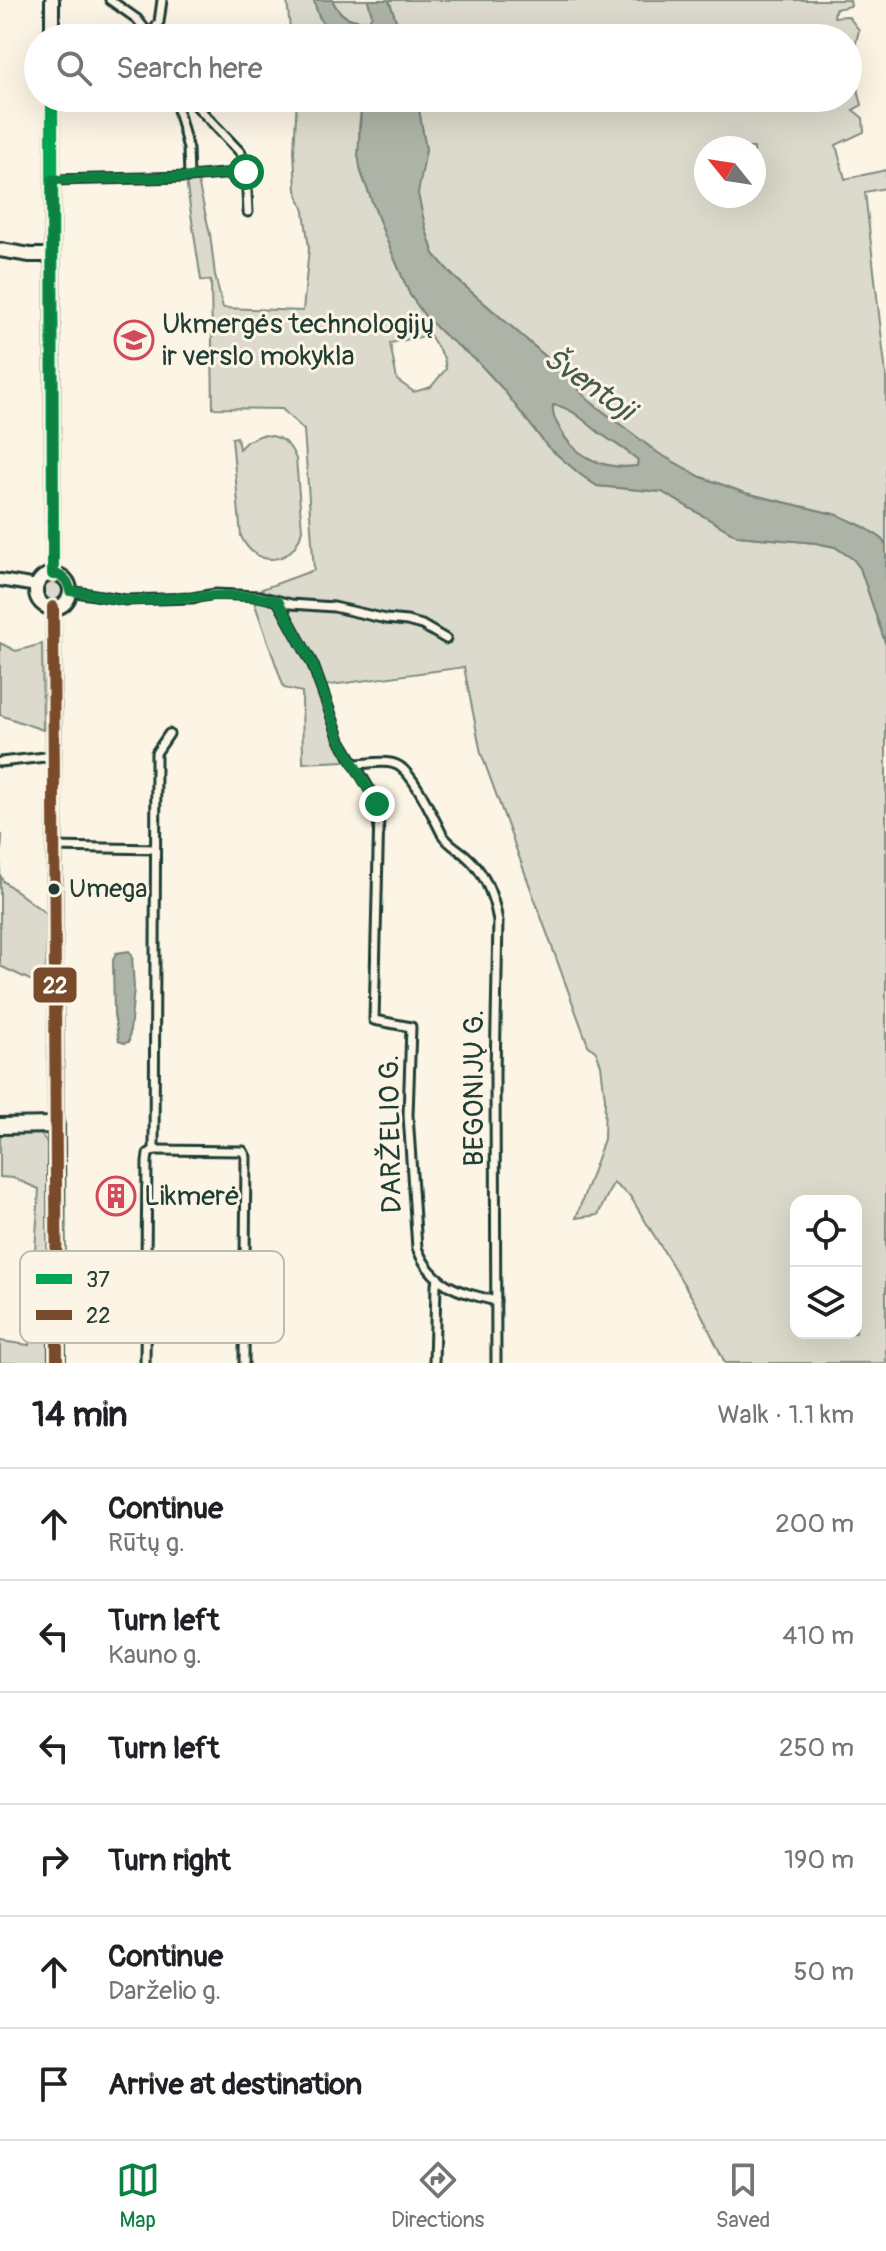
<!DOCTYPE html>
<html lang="en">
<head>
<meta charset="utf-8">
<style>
  body { margin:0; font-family:Pangolin,sans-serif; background:#f6f6f6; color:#202124 }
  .controls { position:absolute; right:24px; bottom:24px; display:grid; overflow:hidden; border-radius:16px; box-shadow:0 8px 32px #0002 }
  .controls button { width:72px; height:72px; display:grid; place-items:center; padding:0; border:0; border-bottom:2px solid #e0e0e0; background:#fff; color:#202124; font:40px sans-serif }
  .compass { position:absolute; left:694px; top:136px; width:72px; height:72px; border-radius:50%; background:#fff; box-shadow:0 8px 32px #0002; rotate:300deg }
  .stop { position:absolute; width:24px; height:24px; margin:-18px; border:6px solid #0b8043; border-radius:50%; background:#fff }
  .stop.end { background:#0b8043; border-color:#fff; box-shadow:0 2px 8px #0008 }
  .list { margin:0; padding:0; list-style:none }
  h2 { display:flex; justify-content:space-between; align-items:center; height:104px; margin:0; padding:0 32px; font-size:34px }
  h2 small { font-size:26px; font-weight:400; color:#757577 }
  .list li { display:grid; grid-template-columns:52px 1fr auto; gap:24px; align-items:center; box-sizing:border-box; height:112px; padding:0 32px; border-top:2px solid #e0e0e0 }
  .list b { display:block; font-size:30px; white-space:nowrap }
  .list p { margin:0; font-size:26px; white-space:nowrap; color:#757577 }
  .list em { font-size:26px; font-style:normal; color:#757577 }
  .icon { flex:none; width:44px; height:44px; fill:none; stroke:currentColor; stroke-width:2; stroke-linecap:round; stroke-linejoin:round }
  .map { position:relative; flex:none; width:886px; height:1363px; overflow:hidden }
  .search { position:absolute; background:#fff; box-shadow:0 8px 32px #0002; left:24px; right:24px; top:24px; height:88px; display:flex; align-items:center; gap:20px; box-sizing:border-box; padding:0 28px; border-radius:44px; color:#757577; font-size:30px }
  .sheet { height:776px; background:#fff }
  nav { display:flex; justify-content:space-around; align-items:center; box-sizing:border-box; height:112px; border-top:2px solid #e0e0e0; background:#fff; font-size:22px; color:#757577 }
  nav a { display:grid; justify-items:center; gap:4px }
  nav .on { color:#0b8043 }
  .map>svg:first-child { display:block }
</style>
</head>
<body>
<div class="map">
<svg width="886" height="1363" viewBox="0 0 886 1363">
  <rect width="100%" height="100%" fill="#fcf5e5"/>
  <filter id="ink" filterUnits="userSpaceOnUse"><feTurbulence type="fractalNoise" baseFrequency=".0125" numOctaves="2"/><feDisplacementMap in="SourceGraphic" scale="16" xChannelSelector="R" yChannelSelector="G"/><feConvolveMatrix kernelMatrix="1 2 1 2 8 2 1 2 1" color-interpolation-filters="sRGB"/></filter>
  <g filter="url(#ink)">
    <g fill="#dcdacc" stroke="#7e8c80" stroke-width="2" fill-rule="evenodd">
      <path d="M287,0H314C317,14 324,29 335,38H291Z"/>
      <path d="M332,0H368L372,15L370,21C351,21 341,18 332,0Z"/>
      <polygon points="389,0 850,0 851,6 835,9 834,17 848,16 859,30 848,77 848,38 402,38"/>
      <path d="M857,86L862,105L853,110L863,118L864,132L836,145L845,179L886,170V188L865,192L886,375V546L881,538L864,527L838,515L745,493L701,477L658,453L588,400L567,375L453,276L434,254L426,230L417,194L426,150L417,98H848V87ZM706,148H754V196H706Z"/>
      <path d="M297,98H362L359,129L361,172L385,236L410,295L442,333L477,361L502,388L547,446L581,475L597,486L662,492L738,536L816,543L835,547L853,559L860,568L886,645V1363H725L699,1309L630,1196L613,1183L598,1215L576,1218L604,1139L605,1099L601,1065L596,1052L588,1045L481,753L464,667L316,687L345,761L303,763L302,692L284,688L251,593L314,570L304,430L282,409L213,408L211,281L201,280L185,174L196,173L210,234L215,275L223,308L303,311L309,248L304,211L296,190L294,151ZM430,335L444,358L446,369L431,387L414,392L397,380L390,343ZM796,1201H856V1333H796Z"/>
      <path d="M553,405C574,408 585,422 601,434C614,443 626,450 638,460L637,466C606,470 575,458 560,429C555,420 552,415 553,405Z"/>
      <path d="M262,435C280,435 290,443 296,459L302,530C294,566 255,569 241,536L232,438L237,437L239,449L247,441Z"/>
      <circle cx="53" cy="590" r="12"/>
      <polygon points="0,643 16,651 42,644 43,730 0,715"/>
      <polygon points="0,834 2,835 0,875 3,881 48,915 45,987 0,966"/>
      <polygon points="0,1132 39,1132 49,1145 51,1363 0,1363 0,1341 29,1345 39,1189 13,1178 0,1177"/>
    </g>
    <g fill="#aeb3a7" stroke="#758479" stroke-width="2" fill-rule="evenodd">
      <path d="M314,0H332C341,18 350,21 369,21L372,15L368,0H389L402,38H335C324,29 317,14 314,0Z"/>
      <path d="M362,98H417L426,150L418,194L426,230L434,254L453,276L567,375L588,400L658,453L701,477L745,493L838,515L864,527L881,538L886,546V645L860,568L853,559L835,547L816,543L738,536L662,492L597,486L581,475L547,446L502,388L477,361L442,333L425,316L410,295L385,236L361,172L358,155ZM553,405C574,407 585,423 601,434C614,443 626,449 638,460L637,466C606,471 574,457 560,429C555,420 552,415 553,405Z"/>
      <polygon points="129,951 132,955 134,988 129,1042 124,1043 119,1041 114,1015 113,960 116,953"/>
    </g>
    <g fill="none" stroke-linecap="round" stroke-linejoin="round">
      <g stroke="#1f3d34" stroke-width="13">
        <g id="street">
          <polyline points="110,0 137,19 152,38"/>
          <polyline points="151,36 159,22 162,0"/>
          <polyline points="175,98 188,149 189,177"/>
          <polyline points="189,98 241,153 246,172 248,212"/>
          <polyline points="52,180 189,177 246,172"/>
          <polyline points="70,591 126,600 192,598 215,594 259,596 291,604 334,607 386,619 407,621 422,625 446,639"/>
          <path d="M278,601L313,665L340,740L374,797L379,811L374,1020L411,1027L408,1115L417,1248C432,1286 459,1292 496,1301"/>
          <polyline points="0,762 54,756"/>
          <path d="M355,764C368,764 387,759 399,766C415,776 433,817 442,834C448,844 457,848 465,855C484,871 494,897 498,921L495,1073L496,1363"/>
          <polyline points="54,847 155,849"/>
          <polyline points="154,1150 243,1151 246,1157 244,1363"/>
          <polyline points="145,1363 147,1162 148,1154 154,1150 156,762 156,753 169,734"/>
          <polyline points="434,1363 436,1285 438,1280"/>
        </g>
      </g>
      <g stroke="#1f3d34" stroke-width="16">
        <polyline id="secondary" points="0,580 37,586"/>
      </g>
      <g stroke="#1f3d34" stroke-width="18">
        <g id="primary">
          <polyline points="52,38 52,0"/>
          <polyline points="52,98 53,574"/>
          <polyline points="0,250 30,255 52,255"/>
          <circle cx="53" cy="591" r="17"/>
          <polyline points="53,607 56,1125"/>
        </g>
      </g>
      <g stroke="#1f3d34" stroke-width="20">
        <polyline id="highway" points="0,1126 56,1125 57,1363"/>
      </g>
      <use href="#street" stroke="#fcf5e5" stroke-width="7"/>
      <use href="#secondary" stroke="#fcf5e5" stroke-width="10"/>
      <use href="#primary" stroke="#fcf5e5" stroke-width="12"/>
      <use href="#highway" stroke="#fcf5e5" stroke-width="14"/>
      <g stroke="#fcf5e5" stroke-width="18">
        <polyline id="bus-1" points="52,98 53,574"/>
      </g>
      <g stroke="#fcf5e5" stroke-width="18">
        <polyline id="bus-2" points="53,607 57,1363"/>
      </g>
      <use href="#bus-1" stroke="#00a651" stroke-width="12"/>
      <use href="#bus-2" stroke="#7a4b2a" stroke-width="12"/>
    </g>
  </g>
  <g fill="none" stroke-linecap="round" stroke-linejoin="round" filter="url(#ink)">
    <path stroke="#0b8043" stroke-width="10" d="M246,172L189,177L52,180L53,574C63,575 69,581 70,591C89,592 106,599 125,600C176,602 227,588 278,601L313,665L340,740L377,804"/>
  </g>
  <defs>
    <g id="school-ring" transform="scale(2)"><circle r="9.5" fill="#fcf5e5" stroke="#d1495b" stroke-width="1.5"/><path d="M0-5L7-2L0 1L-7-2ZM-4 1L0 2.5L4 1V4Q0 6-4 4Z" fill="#d1495b"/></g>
    <g id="building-ring" transform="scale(2)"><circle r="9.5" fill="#fcf5e5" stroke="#d1495b" stroke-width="1.5"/><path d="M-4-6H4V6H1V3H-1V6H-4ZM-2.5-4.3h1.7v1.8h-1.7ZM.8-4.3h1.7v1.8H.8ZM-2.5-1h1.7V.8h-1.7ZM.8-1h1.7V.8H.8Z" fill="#d1495b"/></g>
  </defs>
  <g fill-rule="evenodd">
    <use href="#school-ring" x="134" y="340"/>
    <use href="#building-ring" x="116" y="1196"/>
  </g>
  <circle fill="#1f3d34" stroke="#fcf5e5" stroke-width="3" cx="54" cy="889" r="7"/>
  <g text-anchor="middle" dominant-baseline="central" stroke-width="6" stroke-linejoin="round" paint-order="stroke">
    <g font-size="26" fill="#1f3d34" stroke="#fcf5e5" text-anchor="start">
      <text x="69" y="889">Umega</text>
    </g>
    <g font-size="28" fill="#1f3d34" stroke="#fcf5e5" text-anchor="start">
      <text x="162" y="324">Ukmergės technologijų<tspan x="162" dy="32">ir verslo mokykla</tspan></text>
      <text x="144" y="1196">Likmerė</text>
    </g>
    <g font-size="28" fill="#1f3d34" stroke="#fcf5e5">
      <text transform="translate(474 1088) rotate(-90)">BEGONIJŲ G.</text>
      <text transform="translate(391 1134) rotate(-91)">DARŽELIO G.</text>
    </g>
    <g font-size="30" font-style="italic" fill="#435a51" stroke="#fcf5e5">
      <text transform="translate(589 384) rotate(35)">Šventoji</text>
    </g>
  </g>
  <rect x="20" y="1251" width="264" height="92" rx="12" fill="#fcf5e5" stroke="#babeb0" stroke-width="2"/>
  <rect x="36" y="1274" width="36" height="10" fill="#00a651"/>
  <rect x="36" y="1310" width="36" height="10" fill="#7a4b2a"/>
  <g font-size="22" fill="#1f3d34">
    <text x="86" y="1287">37</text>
    <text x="86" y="1323">22</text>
  </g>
  <rect stroke="#fcf5e5" stroke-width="3" x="32" y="966" width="46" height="38" rx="8" fill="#7a4b2a"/>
  <g font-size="22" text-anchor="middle" font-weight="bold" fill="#fff">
    <text x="55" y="993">22</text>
  </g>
</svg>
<div class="controls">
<button><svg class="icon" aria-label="locate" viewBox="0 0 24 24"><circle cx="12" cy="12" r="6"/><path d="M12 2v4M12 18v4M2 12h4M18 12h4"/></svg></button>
<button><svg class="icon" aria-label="layers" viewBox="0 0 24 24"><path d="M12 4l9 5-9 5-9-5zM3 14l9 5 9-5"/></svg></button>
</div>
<svg class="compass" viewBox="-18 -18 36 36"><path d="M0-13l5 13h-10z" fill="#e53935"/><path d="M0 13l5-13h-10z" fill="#757577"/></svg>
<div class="stop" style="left:246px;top:172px"></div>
<div class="stop end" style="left:377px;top:804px"></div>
<div class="search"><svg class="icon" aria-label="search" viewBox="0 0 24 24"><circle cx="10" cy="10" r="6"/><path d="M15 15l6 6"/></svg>Search here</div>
</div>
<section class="sheet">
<h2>14 min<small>Walk · 1.1 km</small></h2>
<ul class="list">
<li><svg class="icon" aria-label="ahead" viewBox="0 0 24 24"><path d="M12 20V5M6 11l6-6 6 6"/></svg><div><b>Continue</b><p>Rūtų g.</p></div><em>200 m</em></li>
<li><svg class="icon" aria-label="left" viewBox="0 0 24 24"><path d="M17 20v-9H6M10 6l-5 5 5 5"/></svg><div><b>Turn left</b><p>Kauno g.</p></div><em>410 m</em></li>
<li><svg class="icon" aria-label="left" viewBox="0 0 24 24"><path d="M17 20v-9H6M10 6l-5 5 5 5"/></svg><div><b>Turn left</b></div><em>250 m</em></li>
<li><svg class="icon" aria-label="right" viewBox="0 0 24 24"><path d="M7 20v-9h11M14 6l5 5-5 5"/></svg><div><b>Turn right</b></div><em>190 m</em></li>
<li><svg class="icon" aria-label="ahead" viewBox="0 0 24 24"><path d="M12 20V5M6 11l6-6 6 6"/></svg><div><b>Continue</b><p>Darželio g.</p></div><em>50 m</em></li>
<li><svg class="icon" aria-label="arrive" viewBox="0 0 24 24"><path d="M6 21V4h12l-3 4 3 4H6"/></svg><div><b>Arrive at destination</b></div></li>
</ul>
</section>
<nav>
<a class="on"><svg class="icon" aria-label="map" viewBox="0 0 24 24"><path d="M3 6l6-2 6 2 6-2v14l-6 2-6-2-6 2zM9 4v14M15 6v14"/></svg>Map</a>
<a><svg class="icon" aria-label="directions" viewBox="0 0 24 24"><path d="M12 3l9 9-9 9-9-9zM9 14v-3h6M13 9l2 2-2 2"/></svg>Directions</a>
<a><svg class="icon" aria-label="saved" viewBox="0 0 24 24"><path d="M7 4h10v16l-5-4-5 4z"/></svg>Saved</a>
</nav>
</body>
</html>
